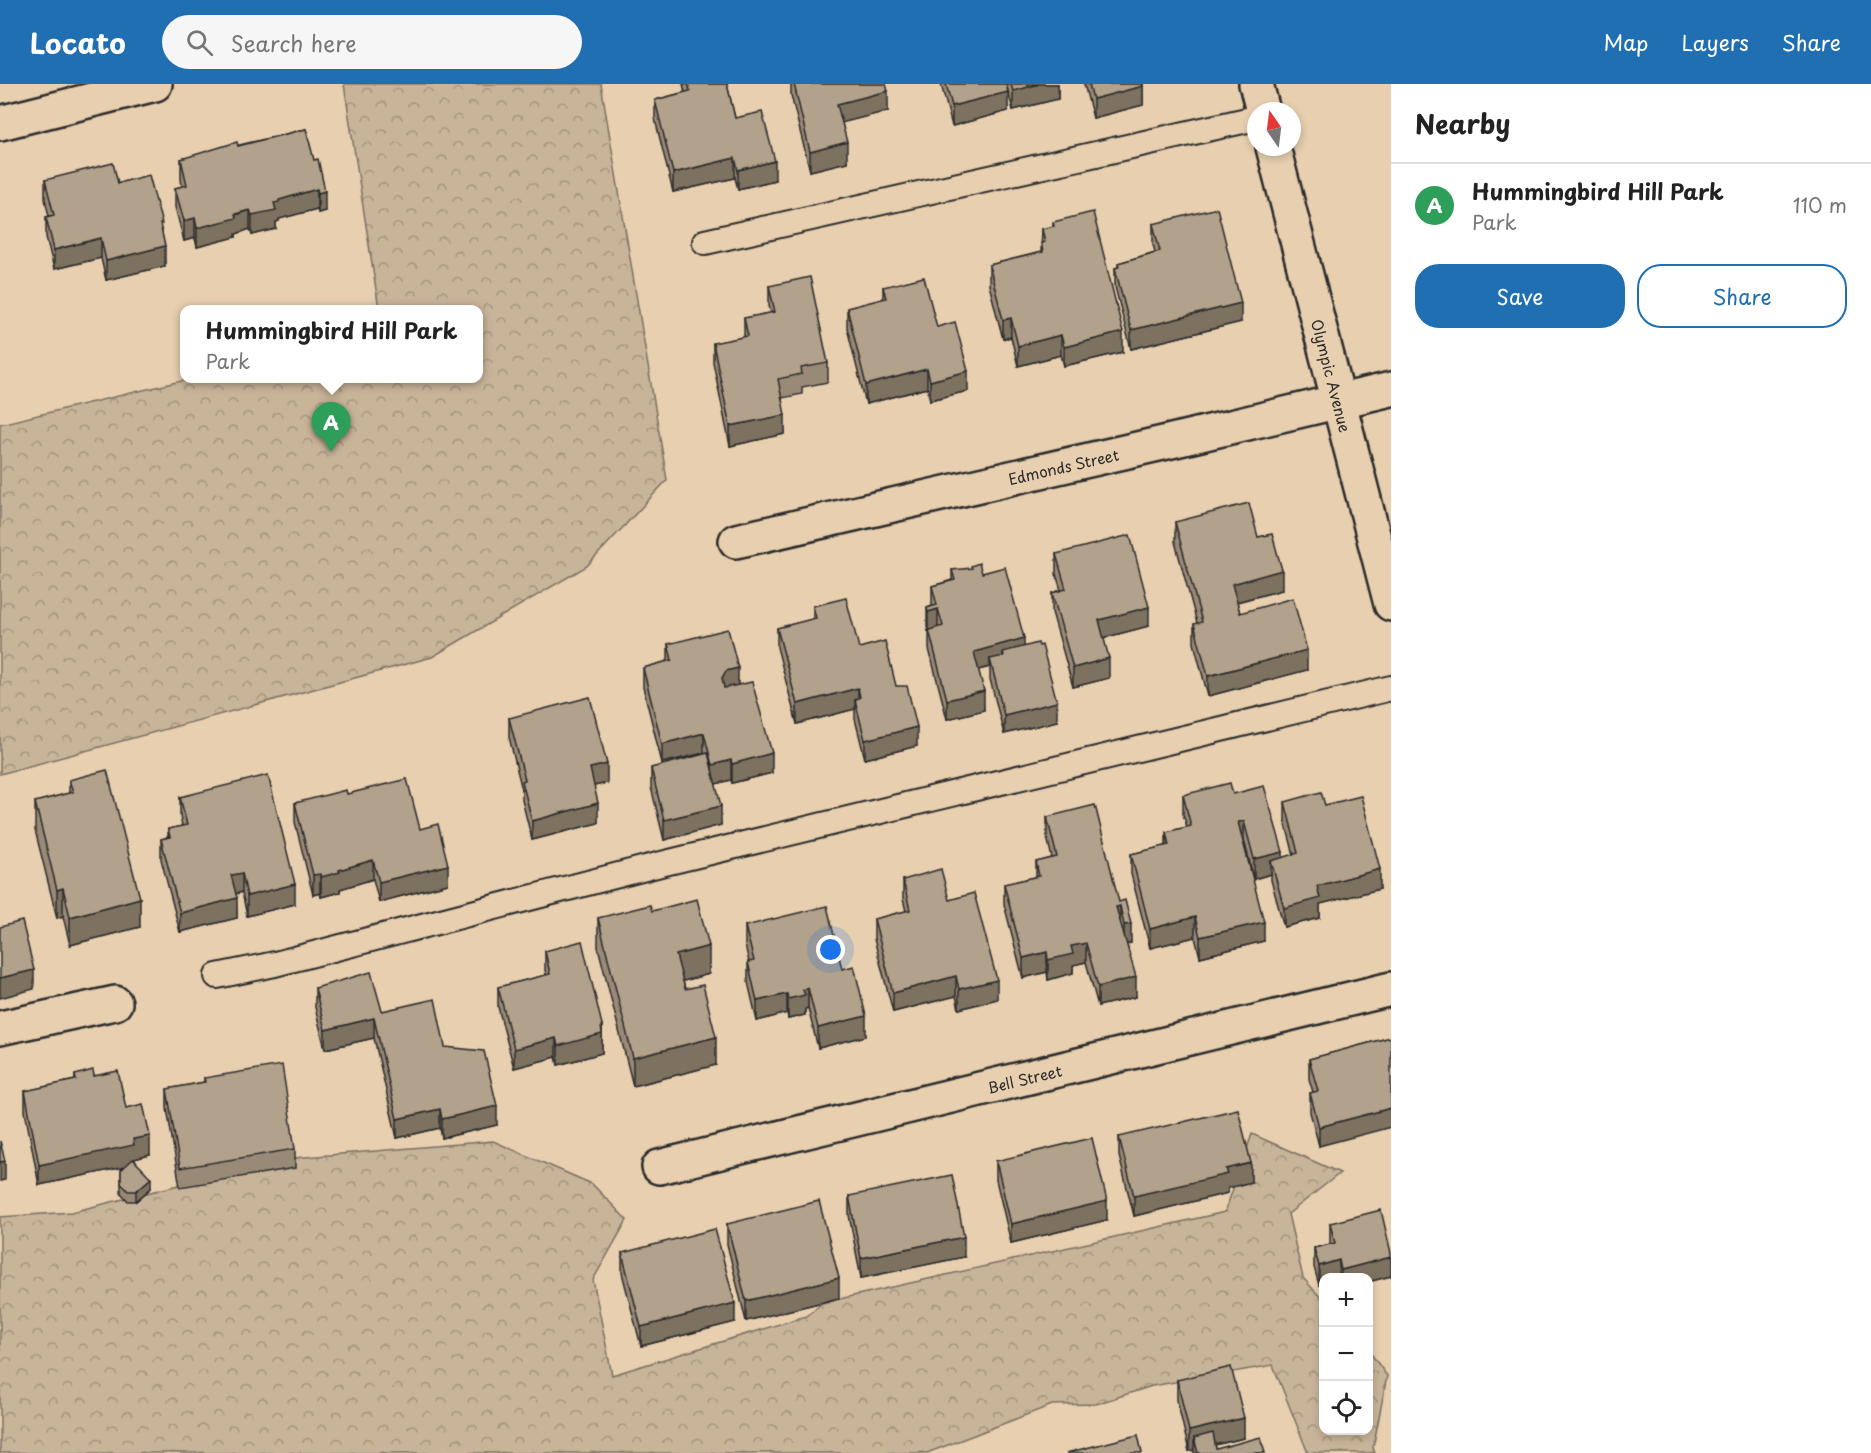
<!DOCTYPE html>
<html lang="en">
<head>
<meta charset="utf-8">
<style>
  body { margin:0; font-family:"Playpen Sans",sans-serif; background:#f6f6f6; color:#222 }
  .controls { position:absolute; right:18px; bottom:18px; display:grid; overflow:hidden; border-radius:12px; box-shadow:0 3px 9px #0003 }
  .controls button { width:54px; height:54px; display:grid; place-items:center; padding:0; border:0; border-bottom:2px solid #e0e0e0; background:#fff; color:#222; font:30px sans-serif }
  .compass { position:absolute; left:1247px; top:18px; width:54px; height:54px; border-radius:50%; background:#fff; box-shadow:0 3px 9px #0003; rotate:346deg }
  .you { position:absolute; left:831px; top:866px; width:21px; height:21px; margin:-15px; border:4px solid #fff; border-radius:50%; background:#1a73e8; box-shadow:0 0 0 9px #1a73e833 }
  .badge { display:grid; place-items:center; width:39px; height:39px; border-radius:50%; background:#1f6fb2; color:#fff; font-size:20px; font-weight:700 }
  .pin { position:absolute; translate:-50% -50px; filter:drop-shadow(0 2px 3px #0008) }
  .pin::after { content:''; position:absolute; top:32px; width:21px; height:18px; background:inherit; clip-path:polygon(0 0,100% 0,50% 100%) }
  .popup { position:absolute; left:180px; top:221px; width:303px; height:78px; box-sizing:border-box; display:grid; place-content:center; border-radius:12px; background:#fff; filter:drop-shadow(0 2px 4px #0005); font-size:20px; white-space:nowrap; color:#767676 }
  .popup b { font-size:22px; color:#222 }
  .popup::after { content:''; position:absolute; left:50%; top:100%; margin-left:-12px; border:12px solid transparent; border-top-color:#fff }
  .list { margin:0; padding:0; list-style:none }
  h2 { display:flex; justify-content:space-between; align-items:center; height:78px; margin:0; padding:0 24px; font-size:26px }
  h2 small { font-size:20px; font-weight:400; color:#767676 }
  .list li { display:grid; grid-template-columns:39px 1fr auto; gap:18px; align-items:center; box-sizing:border-box; height:84px; padding:0 24px; border-top:2px solid #e0e0e0 }
  .list b { display:block; font-size:22px; white-space:nowrap }
  .list p { margin:0; font-size:20px; white-space:nowrap; color:#767676 }
  .list em { font-size:20px; font-style:normal; color:#767676 }
  .actions { display:flex; gap:12px; padding:18px 24px }
  .actions a { flex:1; padding:14px 0; border:2px solid #1f6fb2; border-radius:24px; text-align:center; font-size:21px; color:#1f6fb2 }
  .actions .main { background:#1f6fb2; color:#fff }
  .icon { flex:none; width:33px; height:33px; fill:none; stroke:currentColor; stroke-width:2; stroke-linecap:round; stroke-linejoin:round }
  .map { position:relative; flex:none; width:1391px; height:1369px; overflow:hidden }
  header { display:flex; align-items:center; gap:36px; box-sizing:border-box; height:84px; padding:0 30px; background:#1f6fb2; color:#fff }
  header strong { font-size:28px }
  nav { display:flex; gap:33px; margin-inline-start:auto; font-size:21px }
  .search { width:420px; height:54px; background:#f6f6f6; display:flex; align-items:center; gap:15px; box-sizing:border-box; padding:0 21px; border-radius:33px; color:#767676; font-size:22px }
  main { display:flex }
  aside { flex:1; background:#fff }
  .map>svg:first-child { display:block }
</style>
</head>
<body>
<header>
<strong>Locato</strong>
<div class="search"><svg class="icon" aria-label="search" viewBox="0 0 24 24"><circle cx="10" cy="10" r="6"/><path d="M15 15l6 6"/></svg>Search here</div>
<nav><a>Map</a><a>Layers</a><a>Share</a></nav>
</header>
<main>
<div class="map">
<svg width="1391" height="1369" viewBox="0 0 1391 1369">
  <defs>
    <pattern id="forest-crowns" width="20" height="18" patternUnits="userSpaceOnUse" patternTransform="scale(1.5)"><rect width="20" height="18" fill="#c8b499"/><path d="M2 6a3 3 0 1 1 6 0M12 15a3 3 0 1 1 6 0" fill="none" stroke="#a3937d"/></pattern>
  </defs>
  <rect width="100%" height="100%" fill="#e7cfaf"/>
  <filter id="ink" filterUnits="userSpaceOnUse"><feTurbulence type="fractalNoise" baseFrequency=".0167" numOctaves="2"/><feDisplacementMap in="SourceGraphic" scale="12" xChannelSelector="R" yChannelSelector="G"/><feConvolveMatrix kernelMatrix="1 2 1 2 8 2 1 2 1" color-interpolation-filters="sRGB"/></filter>
  <g filter="url(#ink)">
    <g fill="url(#forest-crowns)" stroke="#7a7062" stroke-width="1.5">
      <polygon points="344,0 601,0 667,396 587,482 432,573 0,690 0,340 190,295 478,294 478,226 379,225"/>
      <polygon points="1252,1050 1340,1089 1288,1130 1303,1194 1323,1216 1324,1346 1368,1346 1369,1267 1387,1292 1373,1364 1375,1369 1308,1369 1273,1281 1152,1302 1096,1320 1052,1321 927,1369 0,1369 0,1133 72,1128 282,1075 493,1057 592,1100 627,1136 593,1196 612,1291 806,1232 822,1219 1225,1128"/>
    </g>
    <g fill="none" stroke-linecap="round" stroke-linejoin="round">
      <g stroke="#2b2b2b" stroke-width="28">
        <g id="lane">
          <polyline points="705,158 1256,34"/>
          <polyline points="217,892 275,880 661,780 1391,604"/>
        </g>
      </g>
      <g stroke="#2b2b2b" stroke-width="38">
        <g id="street">
          <polyline points="0,39 155,0"/>
          <path id="s1" d="M736,457L1163,359L1391,305"/>
          <polyline points="0,944 115,919"/>
          <path id="s2" d="M659,1083L1391,905"/>
        </g>
      </g>
      <g stroke="#2b2b2b" stroke-width="38">
        <g id="secondary">
          <polyline points="1256,0 1263,27"/>
          <path id="s3" d="M1273,63L1391,520"/>
        </g>
      </g>
      <use href="#lane" stroke="#e7cfaf" stroke-width="24"/>
      <use href="#street" stroke="#e7cfaf" stroke-width="33"/>
      <use href="#secondary" stroke="#e7cfaf" stroke-width="33"/>
    </g>
    <g fill="#998a78" stroke="#2b2b2b" stroke-width="1.5">
      <polygon points="683,0 727,0 735,34 775,96 738,105 735,94 673,108 655,35 655,16 685,8"/>
      <polygon points="791,0 886,0 888,27 842,38 847,78 810,87 791,11"/>
      <polygon points="941,0 1006,0 1008,27 952,42"/>
      <polygon points="1006,0 1058,0 1058,15 1013,26"/>
      <polygon points="1084,0 1143,0 1143,21 1093,34"/>
      <polygon points="306,45 325,127 318,129 317,125 279,135 279,137 276,138 276,145 252,151 250,145 236,150 236,153 197,163 195,154 184,157 175,123 175,104 182,102 181,95 181,75"/>
      <polygon points="45,96 118,99 162,148 165,182 106,196 101,174 54,185 46,153 46,133 49,132 45,115"/>
      <polygon points="1053,138 1123,268 1064,282 1061,271 1018,282 1011,253 1003,255 989,201 989,181 1041,168 1042,145 1053,143"/>
      <polygon points="1153,140 1241,238 1131,265 1115,203 1115,184 1118,183 1118,179 1155,168 1153,160"/>
      <polygon points="769,202 828,279 828,298 802,303 802,310 782,314 785,350 730,362 713,278 713,259 744,253 744,234 771,229 769,222"/>
      <polygon points="883,203 937,243 968,307 930,316 927,304 866,320 847,244 847,224 883,215"/>
      <polygon points="1175,438 1258,453 1282,506 1237,518 1240,529 1307,586 1208,612 1194,559 1194,540 1197,539 1175,458"/>
      <polygon points="1056,470 1149,542 1103,554 1109,594 1073,603 1052,528 1052,509 1061,506 1056,490"/>
      <polygon points="952,486 982,489 1024,563 1057,637 1004,650 990,595 990,583 978,586 984,626 947,635 929,565 929,547 928,547 927,543 927,524 932,522 932,502 952,496"/>
      <polygon points="813,522 859,564 896,602 917,662 865,675 855,635 855,625 797,640 777,563 777,544 813,535"/>
      <polygon points="668,560 738,601 772,689 732,699 731,696 715,700 721,741 664,756 651,703 651,684 705,670 704,669 662,679 643,603 643,584 668,577"/>
      <polygon points="509,634 607,699 594,702 598,739 532,756 522,716 522,706 509,653"/>
      <polygon points="69,696 140,843 70,861 63,832 57,834 35,746 35,718 69,709"/>
      <polygon points="347,710 420,745 448,800 379,818 373,795 340,805 340,808 321,813 320,809 313,811 295,738 295,719"/>
      <polygon points="1233,710 1283,774 1294,771 1285,737 1285,718 1325,721 1380,805 1320,820 1320,834 1284,843 1271,796 1271,790 1254,795 1244,756 1243,757 1264,857 1200,873 1195,853 1150,864 1131,790 1131,770 1166,762 1166,748 1187,743 1183,730 1183,711"/>
      <polygon points="180,713 295,820 247,832 242,808 236,810 237,834 180,848 161,775 161,755 168,753 168,745 182,742 180,732"/>
      <polygon points="1047,733 1119,818 1131,859 1127,860 1136,913 1098,922 1086,878 1073,881 1073,889 1048,896 1047,888 1023,894 1004,820 1004,800 1036,793 1036,778 1052,774 1047,753"/>
      <polygon points="903,796 949,816 997,915 959,925 956,912 893,928 874,855 874,835 906,827 903,815"/>
      <polygon points="652,827 709,890 683,897 685,905 716,981 633,1002 598,863 598,834"/>
      <polygon points="745,842 842,885 866,952 818,964 808,924 805,925 805,931 788,935 787,929 757,937 748,898 748,878 749,878 745,861"/>
      <polygon points="545,867 602,941 602,969 558,981 556,973 514,984 498,923 498,903 546,891 545,886"/>
      <polygon points="315,904 382,927 445,963 497,1041 442,1054 440,1044 397,1054 374,954 325,965 315,923"/>
      <polygon points="1391,953 1319,1062 1310,1028 1310,1009 1313,1008 1309,995 1309,975"/>
      <polygon points="75,991 94,992 126,1024 150,1071 134,1075 151,1104 136,1117 128,1117 121,1109 121,1086 124,1083 39,1101 25,1027 25,1007 75,996"/>
      <polygon points="204,994 295,1065 295,1084 180,1103 167,1024 167,1005 204,998"/>
      <polygon points="1119,1053 1251,1098 1228,1104 1228,1109 1134,1132 1119,1072"/>
      <polygon points="996,1077 1107,1136 1011,1159 996,1096"/>
      <polygon points="849,1112 964,1173 861,1194 849,1131"/>
      <polygon points="1330,1139 1391,1192 1368,1198 1368,1194 1323,1194 1323,1200 1319,1201 1314,1183 1314,1164 1330,1160"/>
      <polygon points="727,1140 839,1214 746,1237 727,1160"/>
      <polygon points="622,1169 735,1238 641,1262 622,1189"/>
      <polygon points="1177,1296 1244,1354 1215,1361 1216,1365 1265,1369 1194,1369 1194,1366 1189,1367 1177,1316"/>
    </g>
    <g fill="#7d7161" stroke="#2b2b2b" stroke-width="1.5">
      <polygon points="1039,0 1058,0 1058,15 1013,26 1013,7"/>
      <polygon points="1143,2 1143,21 1093,34 1093,15"/>
      <polygon points="888,7 888,27 837,40 837,20"/>
      <polygon points="1008,8 1008,27 952,42 952,22"/>
      <polygon points="847,58 847,78 810,87 810,68"/>
      <polygon points="735,74 735,94 673,108 673,89"/>
      <polygon points="775,77 775,96 738,105 738,86"/>
      <polygon points="317,105 317,125 279,135 279,137 276,138 276,145 252,151 252,131 279,116"/>
      <polygon points="325,107 325,127 318,129 318,109"/>
      <polygon points="250,126 250,145 236,150 236,153 197,163 197,144"/>
      <polygon points="195,134 195,154 184,157 184,137"/>
      <polygon points="101,154 101,174 54,185 54,166"/>
      <polygon points="165,162 165,182 106,196 106,177"/>
      <polygon points="1241,219 1241,238 1131,265 1131,246"/>
      <polygon points="1011,234 1011,253 1003,255 1003,236"/>
      <polygon points="1123,248 1123,268 1064,282 1064,263"/>
      <polygon points="1061,251 1061,271 1018,282 1018,262"/>
      <polygon points="927,285 927,304 866,320 866,301"/>
      <polygon points="968,287 968,307 930,316 930,297"/>
      <polygon points="785,331 785,350 730,362 730,342"/>
      <polygon points="1282,486 1282,506 1232,519 1232,500"/>
      <polygon points="1149,523 1149,542 1099,555 1099,536"/>
      <polygon points="938,525 938,545 928,547 928,528"/>
      <polygon points="1024,554 1024,574 1004,572 1003,568 1003,580 990,575 990,583 974,587 974,568"/>
      <polygon points="1307,566 1307,586 1208,612 1208,592"/>
      <polygon points="1109,574 1109,594 1073,603 1073,584"/>
      <polygon points="738,584 738,603 722,614 722,594 726,587"/>
      <polygon points="858,604 858,624 855,616 855,625 797,640 797,620"/>
      <polygon points="984,607 984,626 947,635 947,616"/>
      <polygon points="1057,618 1057,637 1004,650 1004,631"/>
      <polygon points="917,643 917,662 865,675 865,656"/>
      <polygon points="704,649 704,669 662,679 662,660"/>
      <polygon points="772,669 772,689 732,699 732,680"/>
      <polygon points="731,676 731,696 712,701 712,681"/>
      <polygon points="607,680 607,699 590,703 590,684"/>
      <polygon points="598,719 598,739 532,756 532,737"/>
      <polygon points="721,722 721,741 664,756 664,736"/>
      <polygon points="1244,737 1244,756 1238,758 1238,738"/>
      <polygon points="1283,768 1283,787 1271,777 1271,790 1254,795 1254,775"/>
      <polygon points="373,776 373,795 340,805 340,808 321,813 321,793 339,786"/>
      <polygon points="448,781 448,800 379,818 379,798"/>
      <polygon points="1380,785 1380,805 1320,820 1320,834 1284,843 1284,824 1317,802"/>
      <polygon points="242,789 242,808 231,811 231,791"/>
      <polygon points="320,790 320,809 313,811 313,791"/>
      <polygon points="295,800 295,820 247,832 247,812"/>
      <polygon points="63,804 63,832 57,834 57,806"/>
      <polygon points="140,814 140,843 70,861 70,833"/>
      <polygon points="237,814 237,834 180,848 180,829"/>
      <polygon points="1120,822 1120,842 1116,823"/>
      <polygon points="1195,833 1195,853 1150,864 1150,845"/>
      <polygon points="1264,838 1264,857 1200,873 1200,853"/>
      <polygon points="1131,840 1131,859 1124,861 1124,841"/>
      <polygon points="1086,859 1086,878 1073,881 1073,889 1048,896 1048,876 1071,862"/>
      <polygon points="709,862 709,890 676,899 676,871"/>
      <polygon points="1047,868 1047,888 1023,894 1023,874"/>
      <polygon points="34,886 34,905 0,914 0,894"/>
      <polygon points="956,892 956,912 893,928 893,909"/>
      <polygon points="1136,893 1136,913 1098,922 1098,903"/>
      <polygon points="997,896 997,915 959,925 959,905"/>
      <polygon points="808,904 808,924 805,925 805,931 788,935 788,915 803,906"/>
      <polygon points="787,910 787,929 757,937 757,917"/>
      <polygon points="866,932 866,952 818,964 818,944"/>
      <polygon points="374,934 374,954 325,965 325,946"/>
      <polygon points="602,941 602,969 558,981 558,962"/>
      <polygon points="716,953 716,981 633,1002 633,974"/>
      <polygon points="556,954 556,973 514,984 514,965"/>
      <polygon points="497,1022 497,1041 442,1054 442,1035"/>
      <polygon points="1391,1024 1391,1043 1319,1062 1319,1043"/>
      <polygon points="440,1025 440,1044 397,1054 397,1035"/>
      <polygon points="150,1052 150,1071 134,1075 134,1081 39,1101 39,1081 133,1055"/>
      <polygon points="5,1077 5,1096 0,1097 0,1078"/>
      <polygon points="1251,1079 1251,1098 1228,1104 1228,1109 1134,1132 1134,1112 1226,1085"/>
      <polygon points="151,1094 151,1104 136,1117 136,1107"/>
      <polygon points="1107,1117 1107,1136 1011,1159 1011,1140"/>
      <polygon points="964,1153 964,1173 861,1194 861,1174"/>
      <polygon points="1391,1173 1391,1192 1368,1198 1368,1194 1341,1194 1341,1186"/>
      <polygon points="1339,1176 1339,1194 1323,1194 1323,1200 1319,1201 1319,1182"/>
      <polygon points="839,1194 839,1214 746,1237 746,1217"/>
      <polygon points="735,1219 735,1238 641,1262 641,1243"/>
      <polygon points="1244,1334 1244,1354 1197,1365 1194,1354 1194,1366 1189,1367 1189,1347"/>
    </g>
    <g fill="#b2a18b" stroke="#2b2b2b" stroke-width="1.5">
      <polygon points="688,0 727,0 735,34 762,28 775,77 738,86 735,74 673,89 655,16 690,7"/>
      <polygon points="794,0 886,0 888,7 837,20 847,58 810,68"/>
      <polygon points="946,0 1006,0 1008,8 952,22"/>
      <polygon points="1011,0 1039,0 1013,7"/>
      <polygon points="1089,0 1143,0 1143,2 1093,15"/>
      <polygon points="306,45 314,76 318,75 325,107 318,109 317,105 279,116 279,118 274,119 276,126 252,131 250,126 235,130 236,134 197,144 195,134 184,137 175,104 187,101 181,75 237,58 238,62"/>
      <polygon points="113,79 118,99 149,91 162,140 160,140 165,162 106,177 101,154 54,166 46,133 54,131 45,96"/>
      <polygon points="1217,124 1241,219 1131,246 1115,184 1119,183 1118,179 1160,167 1153,140"/>
      <polygon points="1093,128 1123,248 1064,263 1061,251 1018,262 1011,234 1003,236 989,181 1043,168 1041,159 1045,158 1042,145 1054,142 1053,138"/>
      <polygon points="810,193 828,279 801,284 802,290 778,295 785,331 730,342 713,259 748,252 744,234 775,228 769,202"/>
      <polygon points="924,193 937,243 955,238 968,287 930,297 927,285 866,301 847,224 886,214 883,203"/>
      <polygon points="1249,419 1258,453 1272,450 1282,486 1232,500 1240,529 1293,514 1307,566 1208,592 1194,540 1202,538 1175,438"/>
      <polygon points="1130,451 1149,523 1099,536 1109,574 1073,584 1052,509 1066,505 1056,470"/>
      <polygon points="979,479 982,489 1005,483 1024,554 974,568 984,607 947,616 929,546 943,542 938,525 928,528 927,524 937,521 932,502 955,496 952,486 972,484 971,482"/>
      <polygon points="846,514 859,564 885,557 896,602 907,602 917,643 865,656 855,616 860,613 858,604 797,620 777,544 816,534 813,522"/>
      <polygon points="728,545 738,584 726,587 722,594 724,604 752,598 772,669 732,680 731,676 712,681 704,649 662,660 643,584 672,576 668,560"/>
      <polygon points="1038,559 1039,562 1042,561 1057,618 1004,631 990,575 1004,572 1003,568"/>
      <polygon points="590,613 607,680 590,684 598,719 532,737 522,697 525,696 509,634"/>
      <polygon points="708,669 721,722 664,736 651,684"/>
      <polygon points="107,686 140,814 70,833 63,804 57,806 35,718 73,708 69,696"/>
      <polygon points="268,691 295,800 247,812 242,789 231,791 237,814 180,829 161,755 170,753 168,745 187,741 180,713"/>
      <polygon points="407,695 420,745 438,740 448,781 379,798 373,776 339,786 340,788 321,793 320,790 313,791 295,719 346,706 347,710"/>
      <polygon points="1230,699 1233,710 1264,702 1283,768 1254,775 1244,737 1238,738 1264,838 1200,853 1195,833 1150,845 1131,770 1169,761 1166,748 1191,742 1183,711"/>
      <polygon points="1321,708 1325,721 1361,712 1380,785 1317,802 1320,814 1284,824 1271,777 1298,769 1285,718"/>
      <polygon points="1095,721 1119,818 1125,816 1131,840 1124,841 1120,822 1116,823 1136,893 1098,903 1086,859 1071,862 1073,870 1048,876 1047,868 1023,874 1004,800 1039,792 1036,778 1057,773 1047,733"/>
      <polygon points="941,785 949,816 974,809 997,896 959,905 956,892 893,909 874,835 910,826 903,796"/>
      <polygon points="697,815 709,862 676,871 685,905 703,901 716,953 633,974 598,834 650,821 652,827"/>
      <polygon points="827,822 842,885 854,882 866,932 818,944 808,904 803,906 805,911 788,915 787,910 757,917 748,878 754,877 745,842"/>
      <polygon points="22,837 34,886 0,894 0,843"/>
      <polygon points="582,857 602,941 601,942 602,950 558,962 556,954 514,965 498,903 550,890 545,867"/>
      <polygon points="371,888 382,927 435,915 445,963 484,967 497,1022 442,1035 440,1025 397,1035 374,934 325,946 315,904"/>
      <polygon points="1391,953 1391,1024 1319,1043 1310,1009 1318,1007 1309,975"/>
      <polygon points="282,981 295,1065 180,1084 167,1005 205,998 204,994"/>
      <polygon points="93,986 94,992 118,987 126,1024 143,1020 150,1052 133,1055 134,1061 39,1081 25,1007 76,996 75,991"/>
      <polygon points="1238,1025 1251,1079 1226,1085 1228,1090 1134,1112 1119,1053"/>
      <polygon points="1092,1054 1107,1117 1011,1140 996,1077"/>
      <polygon points="0,1057 5,1077 0,1078"/>
      <polygon points="133,1075 151,1094 136,1107 128,1107 121,1099 121,1086"/>
      <polygon points="952,1091 964,1153 861,1174 849,1112"/>
      <polygon points="819,1117 839,1194 746,1217 727,1140"/>
      <polygon points="1381,1126 1391,1169 1391,1173 1341,1186 1339,1176 1319,1182 1314,1164 1335,1159 1330,1139"/>
      <polygon points="715,1145 735,1219 641,1243 622,1169"/>
      <polygon points="1231,1283 1244,1334 1189,1347 1177,1296"/>
      <polygon points="1213,1349 1216,1365 1261,1353 1265,1369 1198,1369 1194,1354"/>
      <polygon points="1138,1351 1142,1369 1066,1369"/>
    </g>
  </g>
  <g text-anchor="middle" dominant-baseline="central" stroke-width="4.5" stroke-linejoin="round" paint-order="stroke">
    <g font-size="15" fill="#2b2b2b" stroke="#e7cfaf">
      <text stroke="none"><textPath href="#s3" startOffset="236">Olympic Avenue</textPath></text>
      <text stroke="none"><textPath href="#s1" startOffset="336">Edmonds Street</textPath></text>
      <text stroke="none"><textPath href="#s2" startOffset="376">Bell Street</textPath></text>
    </g>
  </g>
</svg>
<div class="controls">
<button>+</button>
<button>−</button>
<button><svg class="icon" aria-label="locate" viewBox="0 0 24 24"><circle cx="12" cy="12" r="6"/><path d="M12 2v4M12 18v4M2 12h4M18 12h4"/></svg></button>
</div>
<svg class="compass" viewBox="-18 -18 36 36"><path d="M0-13l5 13h-10z" fill="#e53935"/><path d="M0 13l5-13h-10z" fill="#767676"/></svg>
<div class="you"></div>
<div class="pin badge" style="left:331px;top:368px;background:#2e9e5b">A</div>
<div class="popup"><b>Hummingbird Hill Park</b>Park</div>
</div>
<aside>
<h2>Nearby<small></small></h2>
<ul class="list">
<li><span class="badge" style="background:#2e9e5b">A</span><div><b>Hummingbird Hill Park</b><p>Park</p></div><em>110 m</em></li>
</ul>
<div class="actions"><a class="main">Save</a><a>Share</a></div>
</aside>
</main>
</body>
</html>
